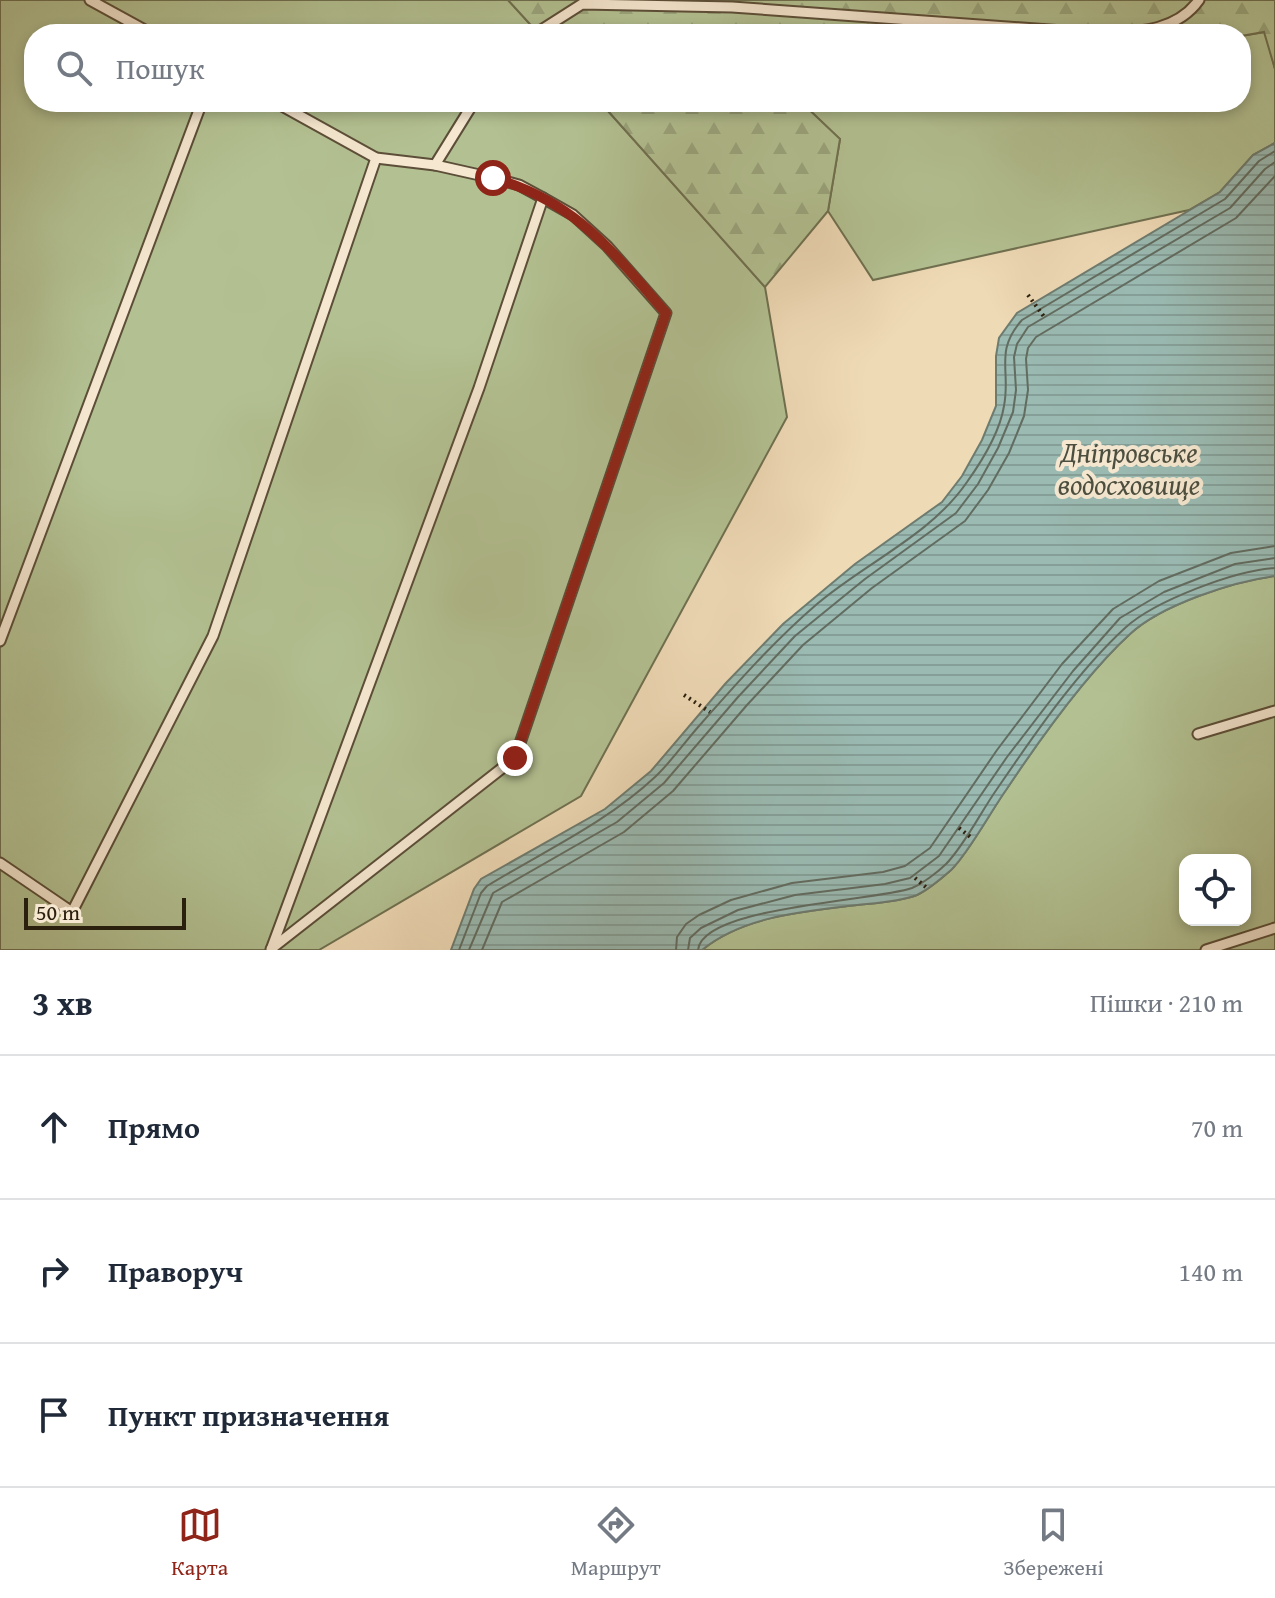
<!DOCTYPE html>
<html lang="uk">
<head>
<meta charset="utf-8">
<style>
  body { margin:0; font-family:"Gentium Book Plus",serif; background:#f2f2f3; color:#1f2937 }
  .controls { position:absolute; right:24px; bottom:24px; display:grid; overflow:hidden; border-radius:16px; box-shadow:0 4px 12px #0003 }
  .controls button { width:72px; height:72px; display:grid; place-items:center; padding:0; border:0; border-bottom:2px solid #e0e1e3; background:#fff; color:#1f2937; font:40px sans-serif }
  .scale { position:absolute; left:24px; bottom:20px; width:162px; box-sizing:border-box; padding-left:8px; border:4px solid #2b1f0e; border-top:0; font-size:22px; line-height:28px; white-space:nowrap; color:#2b1f0e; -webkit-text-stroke:6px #f5e7d0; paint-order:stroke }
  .stop { position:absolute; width:24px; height:24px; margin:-18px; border:6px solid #8f2418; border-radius:50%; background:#fff }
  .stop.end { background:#8f2418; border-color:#fff; box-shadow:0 2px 8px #0008 }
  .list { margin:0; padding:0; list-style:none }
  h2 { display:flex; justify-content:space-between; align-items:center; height:104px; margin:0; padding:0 32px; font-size:34px }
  h2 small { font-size:26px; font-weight:400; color:#747a83 }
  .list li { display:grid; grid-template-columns:52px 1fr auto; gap:24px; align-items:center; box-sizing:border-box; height:144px; padding:0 32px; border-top:2px solid #e0e1e3 }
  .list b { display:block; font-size:30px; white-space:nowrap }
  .list em { font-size:26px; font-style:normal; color:#747a83 }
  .icon { flex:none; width:44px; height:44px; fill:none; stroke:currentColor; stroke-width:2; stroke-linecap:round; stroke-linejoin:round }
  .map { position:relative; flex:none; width:1275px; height:950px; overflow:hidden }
  .search { position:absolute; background:#fff; box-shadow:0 4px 12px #0003; left:24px; right:24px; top:24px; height:88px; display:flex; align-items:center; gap:20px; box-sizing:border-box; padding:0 28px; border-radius:32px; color:#747a83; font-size:30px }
  .sheet { height:536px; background:#fff }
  nav { display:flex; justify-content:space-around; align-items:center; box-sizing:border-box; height:112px; border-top:2px solid #e0e1e3; background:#fff; font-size:22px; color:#747a83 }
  nav a { display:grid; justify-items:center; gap:4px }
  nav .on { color:#8f2418 }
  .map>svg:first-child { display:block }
</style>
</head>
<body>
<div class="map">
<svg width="1275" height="950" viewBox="0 0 1275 950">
  <defs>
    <pattern id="forest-firs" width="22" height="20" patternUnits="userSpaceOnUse" patternTransform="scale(2)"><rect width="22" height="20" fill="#b3c192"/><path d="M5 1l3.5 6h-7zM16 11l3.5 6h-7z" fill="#9aa57d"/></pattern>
    <pattern id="water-rules" width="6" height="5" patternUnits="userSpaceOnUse" patternTransform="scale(2)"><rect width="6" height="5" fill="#9abab2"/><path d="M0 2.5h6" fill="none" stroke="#859f98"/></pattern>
  </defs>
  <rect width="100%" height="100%" fill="#efdab6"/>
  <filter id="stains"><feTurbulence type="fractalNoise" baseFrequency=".0025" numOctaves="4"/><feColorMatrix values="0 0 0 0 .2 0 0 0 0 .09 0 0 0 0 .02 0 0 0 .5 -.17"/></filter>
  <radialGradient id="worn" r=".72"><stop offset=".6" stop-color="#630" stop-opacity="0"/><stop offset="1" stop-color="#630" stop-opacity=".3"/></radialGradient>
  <g fill="#b3c192" stroke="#6f7050" stroke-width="2" fill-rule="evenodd">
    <polygon points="0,0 508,0 539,34 34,34 34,102 600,102 765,287 787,417 581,796 319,950 0,950"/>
    <polygon points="1265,32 1275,69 1275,143 1253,155 1220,192 1189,210 873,280 828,211 840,139 801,102 1241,102 1241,36"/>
    <path d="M1275,576V950H702C743,916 806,911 857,905C876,903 898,902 917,895C928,890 942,878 951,870C968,854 991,811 1006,790C1040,739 1085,675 1130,634C1161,605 1234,581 1275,576ZM1185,860H1245V920H1185Z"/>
  </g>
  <g fill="url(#forest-firs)" stroke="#6f7050" stroke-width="2">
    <polygon points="508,0 1275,0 1275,69 1264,32 1241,36 539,34"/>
    <polygon points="600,102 801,102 840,139 828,211 765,287"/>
  </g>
  <path fill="url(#water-rules)" stroke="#6e7c70" stroke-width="2" d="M1275,143V576C1234,581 1161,605 1130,634C1085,675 1040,739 1006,790C991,811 968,854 951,870C942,878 927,890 917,895C898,902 876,903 857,905C806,911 743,916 702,950H451L474,889L481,879L605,809L651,771L725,684L783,624L855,564L942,502L962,476L982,440L996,406V356L999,338L1017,313L1220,192L1253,155Z"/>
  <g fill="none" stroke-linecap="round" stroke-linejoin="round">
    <g stroke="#626c60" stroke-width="2">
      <path d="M459,950L481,893L487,886C544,851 606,823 655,777C671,762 684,743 699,726C736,684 774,641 817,604C865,563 931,535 967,482C982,461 1000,431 1004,406C1011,371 994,351 1022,320L1225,199L1259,161L1275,151"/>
      <polyline points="469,950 493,893 617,822 664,783 738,697 795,636 865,579 956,513 978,484 998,448 1013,412 1016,390 1014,357 1017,344 1028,327 1230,208 1265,169 1275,162"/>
      <polyline points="482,950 502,902 624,832 673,791 747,705 803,645 872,588 965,521 988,490 1009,453 1024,416 1028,390 1026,359 1028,348 1036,337 1236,218 1275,176"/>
      <polyline points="676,950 677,937 686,924 699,915 731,900 792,883 883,872 905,866 930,848 997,750 1062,664 1113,609 1159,581 1231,553 1275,546"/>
      <polyline points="688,950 690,938 701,928 738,910 795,895 885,884 910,878 939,856 1007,757 1073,671 1120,618 1164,592 1235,564 1275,558"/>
      <path d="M698,950C702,906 877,901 912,888C922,884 938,872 946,864C964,846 982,810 997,789C1034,735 1077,672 1125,628C1154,601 1236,570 1275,568"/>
    </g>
    <g stroke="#5c4e38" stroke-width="13">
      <g id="lane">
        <polyline points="90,0 152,34"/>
        <path d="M535,34L582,4L732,7L1104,34C1139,32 1177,31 1199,0"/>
        <polyline points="435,165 474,102"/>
        <polyline points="0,641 202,102"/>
        <polyline points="1198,734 1275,711"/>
        <polyline points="0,863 72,912 213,636 376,158"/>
        <polyline points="272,947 479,388 543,198"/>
        <polyline points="271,949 515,758 666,313 607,246 573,215 543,198 519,185 493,178 435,165 376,158 275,102"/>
        <polyline points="1206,950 1275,928"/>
      </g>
    </g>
    <g stroke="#2b1f0e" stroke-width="4" stroke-dasharray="2 4" stroke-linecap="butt">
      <polyline points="1028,295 1045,318"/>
      <polyline points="684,695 710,712"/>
      <polyline points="959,828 973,839"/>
      <polyline points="915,878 927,888"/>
    </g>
    <use href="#lane" stroke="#f5e7d0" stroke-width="9"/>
  </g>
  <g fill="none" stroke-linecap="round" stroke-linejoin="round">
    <path stroke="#8f2418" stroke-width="10" d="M493,178C575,201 612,251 666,313L515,758"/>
  </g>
  <g text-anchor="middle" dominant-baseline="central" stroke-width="8" stroke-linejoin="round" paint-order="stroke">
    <g font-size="28" font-style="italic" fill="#4c4e3f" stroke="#f5e7d0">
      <text x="1129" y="451">Дніпровське<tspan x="1129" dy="32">водосховище</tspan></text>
    </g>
  </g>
  <rect width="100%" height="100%" filter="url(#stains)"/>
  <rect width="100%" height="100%" fill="url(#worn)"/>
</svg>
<div class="controls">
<button><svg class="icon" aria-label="locate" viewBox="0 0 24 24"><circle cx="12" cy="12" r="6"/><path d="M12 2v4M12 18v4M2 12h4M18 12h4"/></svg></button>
</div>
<div class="scale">50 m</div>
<div class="stop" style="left:493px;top:178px"></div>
<div class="stop end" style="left:515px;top:758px"></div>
<div class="search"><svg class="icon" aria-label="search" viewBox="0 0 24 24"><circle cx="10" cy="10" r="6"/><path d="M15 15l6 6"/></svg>Пошук</div>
</div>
<section class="sheet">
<h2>3 хв<small>Пішки · 210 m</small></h2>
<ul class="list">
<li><svg class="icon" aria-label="ahead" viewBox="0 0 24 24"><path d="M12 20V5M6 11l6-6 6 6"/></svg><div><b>Прямо</b></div><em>70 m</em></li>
<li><svg class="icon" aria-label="right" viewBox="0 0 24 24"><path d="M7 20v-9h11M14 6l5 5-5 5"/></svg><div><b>Праворуч</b></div><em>140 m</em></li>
<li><svg class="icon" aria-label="arrive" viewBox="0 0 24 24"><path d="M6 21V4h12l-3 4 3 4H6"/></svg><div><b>Пункт призначення</b></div></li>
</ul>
</section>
<nav>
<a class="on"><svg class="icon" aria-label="map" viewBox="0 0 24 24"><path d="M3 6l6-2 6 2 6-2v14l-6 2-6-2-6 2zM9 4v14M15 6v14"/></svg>Карта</a>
<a><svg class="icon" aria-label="directions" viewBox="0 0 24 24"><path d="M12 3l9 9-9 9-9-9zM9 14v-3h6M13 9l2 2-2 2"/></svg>Маршрут</a>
<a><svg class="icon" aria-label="saved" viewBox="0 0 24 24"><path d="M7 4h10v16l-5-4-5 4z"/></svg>Збережені</a>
</nav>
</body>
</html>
